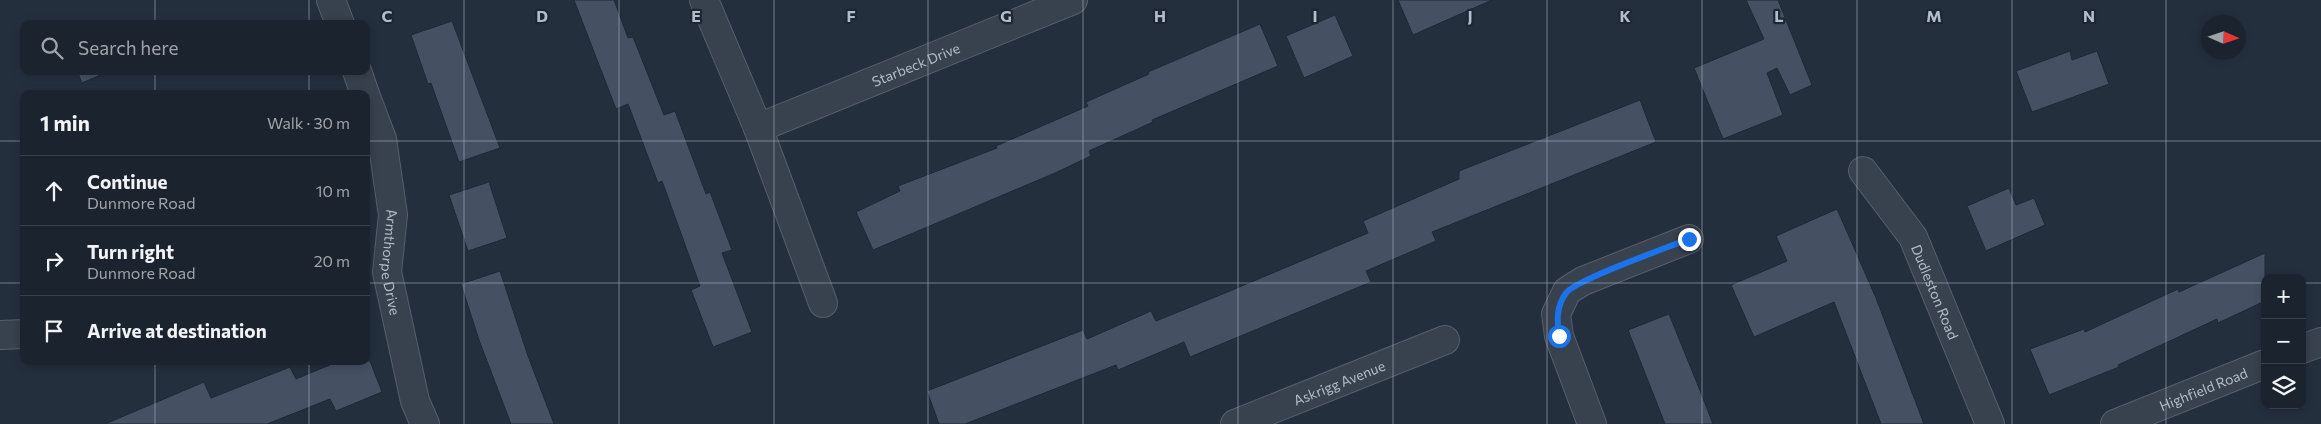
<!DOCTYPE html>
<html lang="en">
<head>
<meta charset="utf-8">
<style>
  body { margin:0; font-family:Commissioner,sans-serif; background:#242b36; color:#f1f3f6 }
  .controls { position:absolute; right:15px; bottom:15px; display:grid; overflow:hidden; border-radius:10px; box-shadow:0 2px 8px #0003 }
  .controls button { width:45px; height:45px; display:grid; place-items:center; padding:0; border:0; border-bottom:1px solid #39404a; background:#1b232e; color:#f1f3f6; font:25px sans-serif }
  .compass { position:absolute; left:2201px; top:15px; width:45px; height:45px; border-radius:50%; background:#1b232e; box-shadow:0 2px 8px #0003; rotate:93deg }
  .stop { position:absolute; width:15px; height:15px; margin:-11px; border:4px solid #1a73e8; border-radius:50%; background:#fff }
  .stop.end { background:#1a73e8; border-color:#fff; box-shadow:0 1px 5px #0008 }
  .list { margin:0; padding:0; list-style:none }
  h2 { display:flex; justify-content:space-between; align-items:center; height:65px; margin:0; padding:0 20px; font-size:21px }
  h2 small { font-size:16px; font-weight:400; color:#a0a4aa }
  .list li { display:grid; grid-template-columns:32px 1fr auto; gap:15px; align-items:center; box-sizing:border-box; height:70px; padding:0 20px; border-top:1px solid #39404a }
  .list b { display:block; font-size:19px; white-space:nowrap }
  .list p { margin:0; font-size:16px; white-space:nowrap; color:#a0a4aa }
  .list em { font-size:16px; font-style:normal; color:#a0a4aa }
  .icon { flex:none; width:28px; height:28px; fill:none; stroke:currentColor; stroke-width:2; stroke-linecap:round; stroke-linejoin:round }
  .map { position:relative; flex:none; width:2321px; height:424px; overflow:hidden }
  .search { position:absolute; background:#1b232e; box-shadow:0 2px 8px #0003; left:20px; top:20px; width:350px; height:55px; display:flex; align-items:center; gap:12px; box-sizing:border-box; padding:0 18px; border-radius:10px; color:#a0a4aa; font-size:19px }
  .panel { position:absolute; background:#1b232e; box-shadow:0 2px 8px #0003; left:20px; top:90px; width:350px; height:275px; border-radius:10px }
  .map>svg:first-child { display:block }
</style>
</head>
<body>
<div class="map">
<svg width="2321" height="424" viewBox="0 0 2321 424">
  <rect width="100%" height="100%" fill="#242f3e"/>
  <g fill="#455162" stroke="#1f2835">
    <polygon points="574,0 614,0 628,38 633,37 664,115 675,111 706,194 710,192 732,250 722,253 752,332 713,347 691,290 700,286 662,181 658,183 628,104 616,109"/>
    <polygon points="1398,0 1492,0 1413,35"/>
    <polygon points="1746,0 1778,0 1812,85 1790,95 1777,68 1767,73 1783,115 1723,139 1694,68 1764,39"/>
    <polygon points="1335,15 1353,56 1304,78 1286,36"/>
    <polygon points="452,21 500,148 459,162 431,83 428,84 411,35"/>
    <polygon points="1260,24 1278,66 1152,120 1153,122 1089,151 1091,156 1055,173 873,250 856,212 900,191 898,186 997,148 996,146 1088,106 1086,102 1149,74 1148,72"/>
    <polygon points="2070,51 2072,60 2097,51 2109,84 2032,112 2016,71"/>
    <polygon points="77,71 110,71 82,83"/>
    <polygon points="1640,100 1656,142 1432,232 1436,241 1366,271 1371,282 1190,357 1184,342 1118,370 1116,365 965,424 939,424 927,391 1083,330 1087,339 1151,311 1156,321 1225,293 1368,233 1363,221 1459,179 1459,171"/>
    <polygon points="489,182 507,238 468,251 449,195"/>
    <polygon points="2009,188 2016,205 2034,198 2045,225 1986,251 1967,206"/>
    <polygon points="1837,209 1876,298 1924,424 1881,424 1834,302 1754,337 1731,285 1787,261 1776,236"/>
    <polygon points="2265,253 2265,301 2218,323 2217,319 2118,365 2119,367 2049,395 2030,349 2084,329 2085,332 2178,289 2179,292"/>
    <polygon points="500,271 528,356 554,424 511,424 479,340 461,284"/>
    <polygon points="1669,314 1701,393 1713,424 1665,424 1628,330"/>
    <polygon points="339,361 370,361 382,392 336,411 330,399 267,424 105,424 204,382 211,398 290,367 296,379"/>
  </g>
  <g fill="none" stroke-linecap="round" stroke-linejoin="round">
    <g stroke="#565f6c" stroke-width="30">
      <g id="minor">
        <polyline points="331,0 340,24"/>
        <polyline points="704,0 758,128 823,303"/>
        <polyline points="357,71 365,94"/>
        <path id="s1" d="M366,97L382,139L393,215L387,272L415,401L425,424"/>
        <path id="s2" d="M758,128L1073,0"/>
        <path id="s3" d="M1863,171L1913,237L1990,424"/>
        <polyline points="0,335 24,334"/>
        <polyline points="2302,349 2321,342"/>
        <path id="s4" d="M1235,424L1445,340"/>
        <polyline points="1592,424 1559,336 1556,314 1567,291 1583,281 1689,239"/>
        <path id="s5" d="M2115,424L2265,364"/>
      </g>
    </g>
    <use href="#minor" stroke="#38414e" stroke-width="28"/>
  </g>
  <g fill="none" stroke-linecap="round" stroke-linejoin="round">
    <path stroke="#1a73e8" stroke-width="6" d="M1559,336C1557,320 1556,307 1566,293C1575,280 1669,247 1689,239"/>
  </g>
  <path fill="none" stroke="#b4bcc9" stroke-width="1" stroke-opacity="0.55" d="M155,0V24M309,0V24M464,0V424M619,0V424M774,0V424M928,0V424M1083,0V424M1238,0V424M1393,0V424M1547,0V424M1702,0V424M1857,0V424M2012,0V424M2166,0V424M155,71V94M309,71V94M0,141H24M366,141H2321M0,283H24M366,283H2265M2302,283H2321M155,361V424M309,361V424"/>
  <g text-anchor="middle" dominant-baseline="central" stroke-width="4.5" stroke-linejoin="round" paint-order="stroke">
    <g font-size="14" fill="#b4bcc9" stroke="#1d2633">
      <text stroke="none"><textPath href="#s2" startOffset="170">Starbeck Drive</textPath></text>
      <text stroke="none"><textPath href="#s1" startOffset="169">Armthorpe Drive</textPath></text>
      <text stroke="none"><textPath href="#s3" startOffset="142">Dudleston Road</textPath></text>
      <text stroke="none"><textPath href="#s4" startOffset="112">Askrigg Avenue</textPath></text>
      <text stroke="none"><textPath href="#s5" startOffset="95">Highfield Road</textPath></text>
    </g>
  </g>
  <g font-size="16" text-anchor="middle" font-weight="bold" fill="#b4bcc9" stroke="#1d2633" stroke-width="4.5" stroke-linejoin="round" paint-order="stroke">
    <text x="387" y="22">C</text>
    <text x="542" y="22">D</text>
    <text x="696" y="22">E</text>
    <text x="851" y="22">F</text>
    <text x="1006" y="22">G</text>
    <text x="1160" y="22">H</text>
    <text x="1315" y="22">I</text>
    <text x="1470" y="22">J</text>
    <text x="1625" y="22">K</text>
    <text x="1779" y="22">L</text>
    <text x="1934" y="22">M</text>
    <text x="2089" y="22">N</text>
  </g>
</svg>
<div class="controls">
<button>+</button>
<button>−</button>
<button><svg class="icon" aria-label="layers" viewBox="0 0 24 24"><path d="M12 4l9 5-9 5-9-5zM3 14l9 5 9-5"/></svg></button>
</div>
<svg class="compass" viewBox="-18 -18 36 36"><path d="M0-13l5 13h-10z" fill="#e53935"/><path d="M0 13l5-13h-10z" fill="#a0a4aa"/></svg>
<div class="stop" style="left:1559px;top:336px"></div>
<div class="stop end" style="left:1689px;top:239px"></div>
<div class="search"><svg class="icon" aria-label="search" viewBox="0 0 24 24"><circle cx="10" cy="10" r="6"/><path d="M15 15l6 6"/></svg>Search here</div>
<section class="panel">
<h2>1 min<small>Walk · 30 m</small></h2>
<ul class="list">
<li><svg class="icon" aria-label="ahead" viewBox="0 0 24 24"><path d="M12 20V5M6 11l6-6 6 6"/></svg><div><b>Continue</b><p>Dunmore Road</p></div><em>10 m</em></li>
<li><svg class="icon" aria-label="right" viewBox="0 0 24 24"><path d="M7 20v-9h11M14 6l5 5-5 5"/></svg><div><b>Turn right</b><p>Dunmore Road</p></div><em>20 m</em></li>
<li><svg class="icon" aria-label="arrive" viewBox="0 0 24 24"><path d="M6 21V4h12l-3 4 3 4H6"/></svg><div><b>Arrive at destination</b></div></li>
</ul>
</section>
</div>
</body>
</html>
